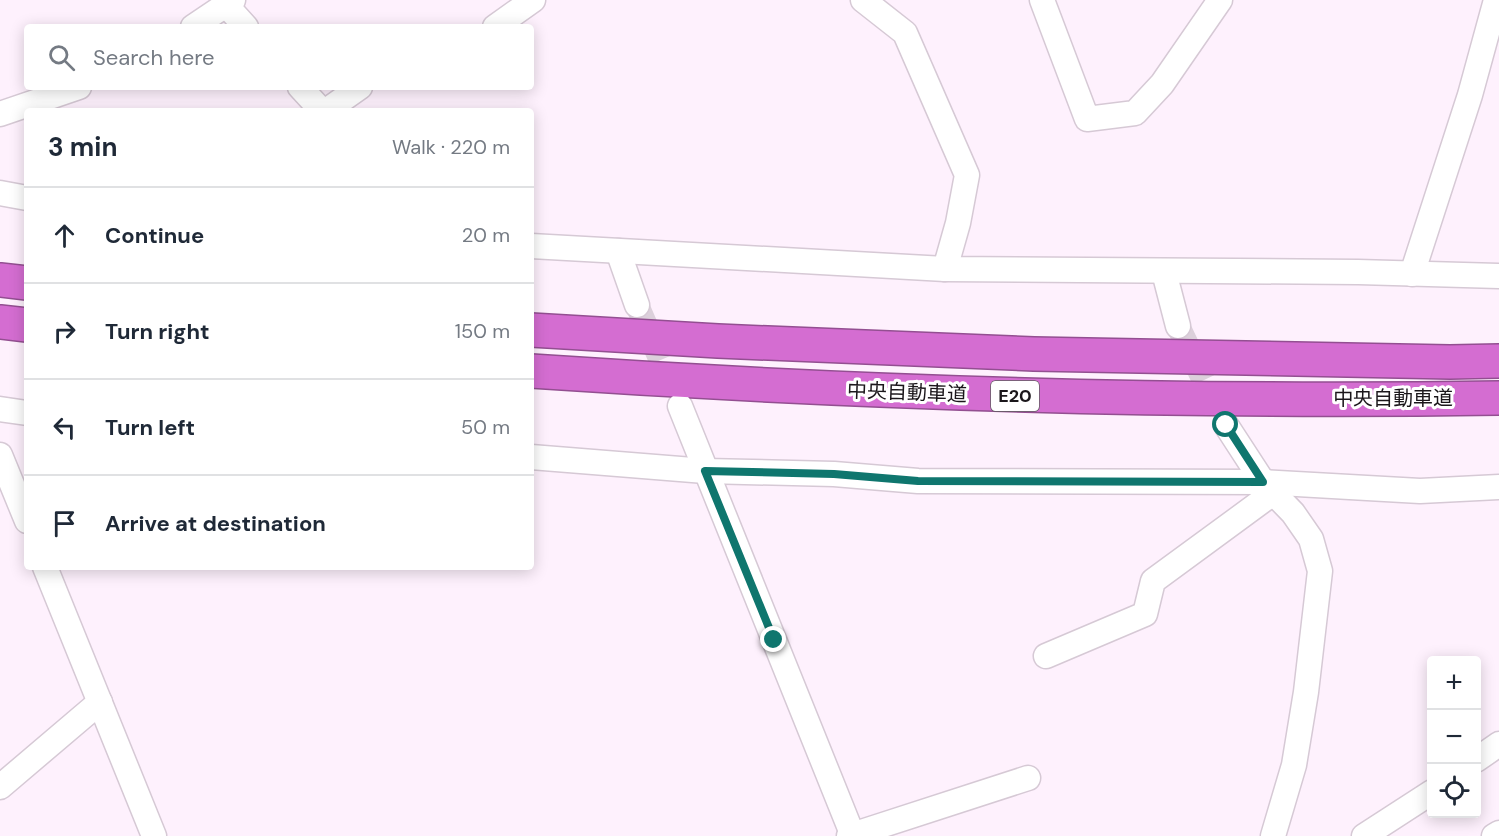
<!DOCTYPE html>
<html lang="en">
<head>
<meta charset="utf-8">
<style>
  body { margin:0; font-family:"DM Sans","Noto Sans JP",sans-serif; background:#f2f2f3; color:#1f2937 }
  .controls { position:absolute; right:18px; bottom:18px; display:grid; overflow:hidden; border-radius:6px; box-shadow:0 3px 15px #0003 }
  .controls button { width:54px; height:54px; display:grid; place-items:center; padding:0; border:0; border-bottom:2px solid #e0e1e3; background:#fff; color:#1f2937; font:30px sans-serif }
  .stop { position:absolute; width:18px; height:18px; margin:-14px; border:4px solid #0f766e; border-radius:50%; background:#fff }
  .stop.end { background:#0f766e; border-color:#fff; box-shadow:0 2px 6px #0008 }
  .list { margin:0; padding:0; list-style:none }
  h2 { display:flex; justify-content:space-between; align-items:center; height:78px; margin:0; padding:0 24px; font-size:26px }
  h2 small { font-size:20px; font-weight:400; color:#747a83 }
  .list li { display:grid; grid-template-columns:39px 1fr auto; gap:18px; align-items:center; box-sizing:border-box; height:96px; padding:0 24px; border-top:2px solid #e0e1e3 }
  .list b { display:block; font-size:22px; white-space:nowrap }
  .list em { font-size:20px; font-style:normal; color:#747a83 }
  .icon { flex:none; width:33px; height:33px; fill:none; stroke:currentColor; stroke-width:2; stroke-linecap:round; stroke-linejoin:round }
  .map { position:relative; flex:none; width:1499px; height:836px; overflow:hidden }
  .search { position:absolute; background:#fff; box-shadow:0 3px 15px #0003; left:24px; top:24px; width:510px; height:66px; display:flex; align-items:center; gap:15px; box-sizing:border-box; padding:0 21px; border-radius:6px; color:#747a83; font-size:22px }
  .panel { position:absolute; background:#fff; box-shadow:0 3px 15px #0003; left:24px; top:108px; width:510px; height:462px; border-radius:6px }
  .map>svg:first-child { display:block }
</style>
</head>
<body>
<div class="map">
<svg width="1499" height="836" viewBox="0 0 1499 836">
  <rect width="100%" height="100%" fill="#fef1fd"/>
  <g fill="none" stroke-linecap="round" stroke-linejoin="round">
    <g stroke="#dcd0db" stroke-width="24" stroke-dasharray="24 12" stroke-linecap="butt">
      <polyline points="637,305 674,391"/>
      <polyline points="1178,326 1218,410"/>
    </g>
    <g stroke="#d6c9d5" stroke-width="27">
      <g id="minor">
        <polyline points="863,0 905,33 967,175 958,223 945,269"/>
        <polyline points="1042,0 1087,119 1135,113 1162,84 1220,0"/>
        <polyline points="226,5 246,27"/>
        <polyline points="193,27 233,0"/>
        <polyline points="495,27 533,0"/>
        <polyline points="300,87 322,111"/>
        <polyline points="326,111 360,87"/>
        <polyline points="0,114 79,87"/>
        <polyline points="0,193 27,198"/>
        <polyline points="531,246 945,269 1358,272 1499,276"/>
        <polyline points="618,251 637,305"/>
        <polyline points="1164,272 1178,326"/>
        <polyline points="1412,274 1470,95 1496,0"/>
        <polyline points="680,406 853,836"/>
        <polyline points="0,409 27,413"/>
        <polyline points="1226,425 1263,482 1293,513 1311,539 1320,571 1306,692 1294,765 1273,836"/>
        <polyline points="0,455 27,521"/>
        <polyline points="531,457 705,471 834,474 918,481 1263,482 1420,491 1499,487"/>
        <polyline points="45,567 154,836"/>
        <polyline points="1046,656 1145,614 1153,581 1273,493"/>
        <polyline points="1476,760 1499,744"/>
        <polyline points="0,787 100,702"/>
        <polyline points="849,836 1028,778"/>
        <polyline points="1364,836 1432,792"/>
        <polyline points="1494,836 1499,833"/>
      </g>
    </g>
    <g stroke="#934f91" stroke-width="36">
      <g id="motorway">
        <polyline points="0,280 27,283"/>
        <polyline points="0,322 27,325"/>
        <polyline points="531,330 718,341 1034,354 1450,362 1499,361"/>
        <path d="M531,371C853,393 1176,403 1499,398"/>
      </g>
    </g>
    <use href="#minor" stroke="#fff" stroke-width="24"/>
    <use href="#motorway" stroke="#d46dd1" stroke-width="33"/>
  </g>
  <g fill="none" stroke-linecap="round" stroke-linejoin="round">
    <polyline stroke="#0f766e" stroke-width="8" points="774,640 705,471 834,474 918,481 1263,482 1226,425"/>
  </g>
  <g text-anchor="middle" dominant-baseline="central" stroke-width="6" stroke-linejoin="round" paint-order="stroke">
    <rect fill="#fff" stroke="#5f5d5f" stroke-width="1.5" x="991" y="381" width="48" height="30" rx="4.5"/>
    <g font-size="18" font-weight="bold" fill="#1b171b">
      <text x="1015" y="396">E20</text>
    </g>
    <g font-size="20" fill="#1b171b" stroke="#fff">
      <text transform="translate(907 392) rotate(2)">中央自動車道</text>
      <text x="1393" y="398">中央自動車道</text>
    </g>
  </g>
</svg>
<div class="controls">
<button>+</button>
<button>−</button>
<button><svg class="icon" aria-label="locate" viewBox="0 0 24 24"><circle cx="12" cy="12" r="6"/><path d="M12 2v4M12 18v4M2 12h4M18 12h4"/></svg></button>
</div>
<div class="stop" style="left:1226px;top:425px"></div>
<div class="stop end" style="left:774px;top:640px"></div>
<div class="search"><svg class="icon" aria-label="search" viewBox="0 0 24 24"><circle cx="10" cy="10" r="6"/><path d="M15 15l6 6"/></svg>Search here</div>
<section class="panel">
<h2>3 min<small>Walk · 220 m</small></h2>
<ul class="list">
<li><svg class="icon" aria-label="ahead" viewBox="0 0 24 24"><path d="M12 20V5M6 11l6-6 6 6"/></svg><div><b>Continue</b></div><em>20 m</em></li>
<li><svg class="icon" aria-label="right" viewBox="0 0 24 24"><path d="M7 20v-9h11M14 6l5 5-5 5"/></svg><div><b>Turn right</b></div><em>150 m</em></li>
<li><svg class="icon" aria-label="left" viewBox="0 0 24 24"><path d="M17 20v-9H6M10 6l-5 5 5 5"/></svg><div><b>Turn left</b></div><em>50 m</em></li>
<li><svg class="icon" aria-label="arrive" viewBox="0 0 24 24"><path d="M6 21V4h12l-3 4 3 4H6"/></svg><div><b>Arrive at destination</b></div></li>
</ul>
</section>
</div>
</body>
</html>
